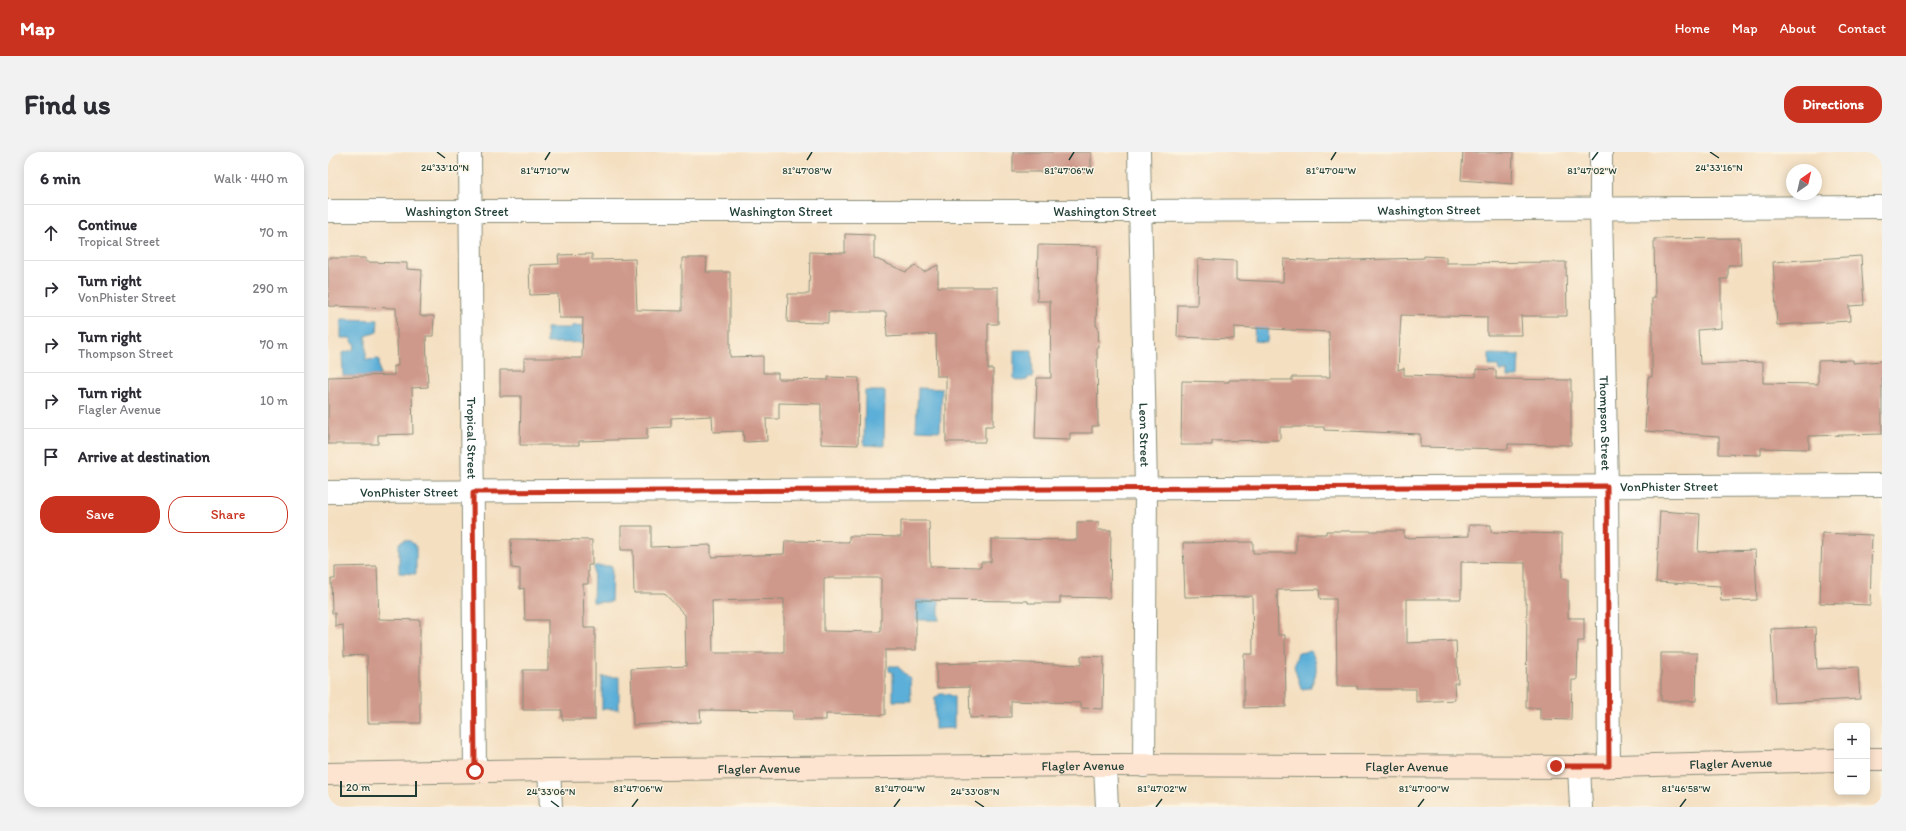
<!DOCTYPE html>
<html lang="en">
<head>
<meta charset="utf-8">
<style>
  body { margin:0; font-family:Itim,sans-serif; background:#f2f2f3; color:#2b2b33 }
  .controls { position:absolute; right:12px; bottom:12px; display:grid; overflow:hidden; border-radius:8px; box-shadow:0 2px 10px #0003 }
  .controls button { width:36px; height:36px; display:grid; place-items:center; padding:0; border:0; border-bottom:1px solid #e1e1e2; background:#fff; color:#2b2b33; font:20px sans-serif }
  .compass { position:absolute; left:1458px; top:12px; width:36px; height:36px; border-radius:50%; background:#fff; box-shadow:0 2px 10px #0003; rotate:34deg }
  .scale { position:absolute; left:12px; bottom:10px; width:77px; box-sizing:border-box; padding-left:4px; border:2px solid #1f3d34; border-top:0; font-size:11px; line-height:14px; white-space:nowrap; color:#1f3d34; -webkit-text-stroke:3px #fcf5e5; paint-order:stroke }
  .stop { position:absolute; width:12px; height:12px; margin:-9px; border:3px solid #c8321e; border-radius:50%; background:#fff }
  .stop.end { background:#c8321e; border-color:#fff; box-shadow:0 1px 4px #0008 }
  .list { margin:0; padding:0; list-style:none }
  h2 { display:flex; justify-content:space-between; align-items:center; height:52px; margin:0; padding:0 16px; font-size:17px }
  h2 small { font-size:13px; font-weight:400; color:#7c7c81 }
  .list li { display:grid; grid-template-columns:26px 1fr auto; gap:12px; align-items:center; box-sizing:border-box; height:56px; padding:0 16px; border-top:1px solid #e1e1e2 }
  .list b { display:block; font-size:15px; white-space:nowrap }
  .list p { margin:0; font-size:13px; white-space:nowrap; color:#7c7c81 }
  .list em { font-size:13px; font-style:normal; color:#7c7c81 }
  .actions { display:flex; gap:8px; padding:12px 16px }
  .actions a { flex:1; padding:9px 0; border:1px solid #c8321e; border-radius:16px; text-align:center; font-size:14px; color:#c8321e }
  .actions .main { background:#c8321e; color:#fff }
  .icon { flex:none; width:22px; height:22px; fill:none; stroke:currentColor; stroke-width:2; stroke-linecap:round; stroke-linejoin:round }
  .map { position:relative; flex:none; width:1554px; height:655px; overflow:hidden; border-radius:16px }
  header { display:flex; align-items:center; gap:24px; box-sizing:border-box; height:56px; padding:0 20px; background:#c8321e; color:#fff }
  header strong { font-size:19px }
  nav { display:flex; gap:22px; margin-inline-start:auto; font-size:14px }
  .intro { display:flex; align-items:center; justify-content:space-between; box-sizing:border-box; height:96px; padding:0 24px }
  h1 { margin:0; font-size:28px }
  .button { padding:10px 18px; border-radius:16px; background:#c8321e; color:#fff; font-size:14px; font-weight:700 }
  main { display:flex; gap:24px; padding:0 24px }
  aside { flex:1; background:#fff; border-radius:16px; box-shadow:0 2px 10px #0003 }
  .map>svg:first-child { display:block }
</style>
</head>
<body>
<header>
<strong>Map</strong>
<nav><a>Home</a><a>Map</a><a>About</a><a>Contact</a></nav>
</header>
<div class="intro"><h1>Find us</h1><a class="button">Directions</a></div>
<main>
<aside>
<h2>6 min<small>Walk · 440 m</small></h2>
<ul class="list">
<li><svg class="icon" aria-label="ahead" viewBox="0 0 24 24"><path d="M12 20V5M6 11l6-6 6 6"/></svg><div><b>Continue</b><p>Tropical Street</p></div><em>70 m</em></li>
<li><svg class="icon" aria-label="right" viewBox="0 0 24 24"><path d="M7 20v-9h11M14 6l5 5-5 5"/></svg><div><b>Turn right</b><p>VonPhister Street</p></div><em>290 m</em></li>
<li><svg class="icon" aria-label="right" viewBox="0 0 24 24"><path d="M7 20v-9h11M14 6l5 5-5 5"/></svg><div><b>Turn right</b><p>Thompson Street</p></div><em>70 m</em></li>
<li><svg class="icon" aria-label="right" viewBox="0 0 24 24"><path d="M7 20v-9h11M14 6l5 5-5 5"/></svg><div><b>Turn right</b><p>Flagler Avenue</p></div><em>10 m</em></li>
<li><svg class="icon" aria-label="arrive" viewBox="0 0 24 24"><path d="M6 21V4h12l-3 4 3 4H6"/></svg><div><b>Arrive at destination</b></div></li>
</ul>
<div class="actions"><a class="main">Save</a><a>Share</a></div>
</aside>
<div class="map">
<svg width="1554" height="655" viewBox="0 0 1554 655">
  <rect width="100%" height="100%" fill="#fcf5e5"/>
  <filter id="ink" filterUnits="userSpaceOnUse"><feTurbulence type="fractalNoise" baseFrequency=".025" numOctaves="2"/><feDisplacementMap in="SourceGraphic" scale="8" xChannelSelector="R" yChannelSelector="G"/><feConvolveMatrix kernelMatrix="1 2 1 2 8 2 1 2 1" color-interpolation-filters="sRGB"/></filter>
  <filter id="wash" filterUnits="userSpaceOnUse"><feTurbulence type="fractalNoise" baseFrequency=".012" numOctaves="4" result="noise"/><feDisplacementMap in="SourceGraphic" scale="16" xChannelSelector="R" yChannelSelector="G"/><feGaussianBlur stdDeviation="0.9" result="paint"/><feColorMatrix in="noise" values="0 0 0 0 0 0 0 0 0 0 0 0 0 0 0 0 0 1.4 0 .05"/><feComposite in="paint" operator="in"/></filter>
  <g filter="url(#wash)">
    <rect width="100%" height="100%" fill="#f4dfc1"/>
    <g fill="#5cafd8" stroke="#3e7686">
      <polygon points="928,151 941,152 939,190 926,189"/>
      <polygon points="13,167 50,168 49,180 38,184 38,208 51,207 52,224 15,224 14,201 25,198 27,193 22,186 13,186"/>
      <polygon points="245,173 257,174 286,190 219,191 218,176 243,176"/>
      <polygon points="686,198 704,198 705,225 701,225 699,228 693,229 686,227"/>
      <polygon points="1161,202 1191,203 1190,225 1179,225 1179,219 1171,219 1170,214 1161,214"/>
      <polygon points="590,236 614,237 612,279 588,278"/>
      <polygon points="537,239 557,239 556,294 536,293"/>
      <polygon points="77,388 82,389 88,394 88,422 71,421 71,391"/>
      <polygon points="266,414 284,414 283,450 265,450"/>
      <rect x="582" y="448" width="29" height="20"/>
      <path d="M983,499C991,513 989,522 982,536L973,537L966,514L970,501Z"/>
      <polygon points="561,514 569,514 582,526 583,549 565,549 565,520 561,519"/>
      <rect x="274" y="525" width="17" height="32"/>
      <polygon points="612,542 620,542 626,545 626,576 607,577 607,546"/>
    </g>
    <g id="blocks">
      <g fill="#ce988a" fill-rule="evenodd">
        <rect x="685" y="0" width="78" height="20"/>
        <polygon points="1135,0 1185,0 1184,32 1133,28"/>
        <polygon points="517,82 546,83 546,106 578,120 587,113 596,120 610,113 610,135 670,135 670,172 660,172 660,217 665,217 665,274 657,274 657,290 618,290 618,224 609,224 608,182 559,185 558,160 500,160 500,171 459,170 460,142 481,142 482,100 517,101"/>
        <polygon points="1412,86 1413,113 1400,113 1400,127 1393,127 1393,176 1370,178 1372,212 1435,210 1435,231 1490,232 1490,209 1525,208 1525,211 1554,209 1554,282 1481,284 1481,297 1433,296 1433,303 1391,302 1391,284 1317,279 1320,225 1324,225 1324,146 1327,146 1326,87"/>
        <polygon points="710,93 770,94 768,174 770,174 771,196 769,196 770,274 764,274 764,281 742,281 742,288 707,287 709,226 723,226 722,149 709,149"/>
        <polygon points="264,102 264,108 307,107 309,158 354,159 354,106 379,106 378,120 402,120 402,205 435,204 435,221 450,221 450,227 500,228 500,225 531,226 530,293 493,292 493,252 451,251 451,267 438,267 439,289 416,290 415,279 385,280 384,264 343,266 343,275 319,276 319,287 251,289 251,293 192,293 193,244 172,244 172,218 196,218 196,206 254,206 255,166 231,166 230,142 202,143 201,113 231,112 230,103"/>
        <polygon points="1096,104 1118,105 1118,111 1238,110 1239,164 1193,164 1194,183 1159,183 1159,165 1073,163 1070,218 1076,216 1076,223 1148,225 1148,217 1168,218 1168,227 1243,228 1243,293 1180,292 1180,297 1092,295 1092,282 996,278 996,275 952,275 952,288 884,289 884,293 853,293 854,229 901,230 901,228 964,228 964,225 1002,225 1001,180 906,175 906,187 849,185 850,153 869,153 870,107 908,109 908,128 955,130 956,107 990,109 1096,106"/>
        <polygon points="1533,104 1536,153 1521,154 1522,169 1449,173 1445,110"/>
        <polygon points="0,106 38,106 38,110 79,111 79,117 94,118 92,164 106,164 105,184 98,184 100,235 84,236 85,282 50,283 50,292 0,292 0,225 66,223 66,214 70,214 68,156 0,154"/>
        <polygon points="1332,359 1372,362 1370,400 1427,398 1429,448 1393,449 1392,434 1328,430"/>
        <path d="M573,369H601L602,414L653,415V410H663V387L749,388V370H771L770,378H783L782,446L732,445V451H700V449L588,448V498H557V563L498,562V568H465V559L372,558L373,570L305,573L303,517L358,514L357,463L336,441H306L305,398H293V374H323V395L383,393V405L456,402L457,389L521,390V384L573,385ZM496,426H553V480L496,479ZM456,447V501H385L384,449Z"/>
        <polygon points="1141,373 1163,373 1163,380 1234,382 1234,427 1240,427 1240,466 1256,466 1256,489 1250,489 1249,528 1244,528 1243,568 1212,567 1212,556 1198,556 1199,451 1197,451 1197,411 1133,410 1133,447 1079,447 1079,491 1128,489 1130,531 1126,531 1127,548 1088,550 1088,537 1029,537 1029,534 1009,534 1008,447 992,447 991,437 949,438 950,483 957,483 958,555 916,556 916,502 925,502 924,444 857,445 855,391 925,390 925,401 968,401 968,382 998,382 998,379 1076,379 1076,386 1141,384"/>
        <polygon points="1494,381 1544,383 1542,453 1492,451"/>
        <polygon points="183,387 264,388 264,413 260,413 260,432 255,432 256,476 267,476 267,568 234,568 234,558 195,558 195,518 220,518 220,468 197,468 196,436 192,437 192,417 184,416"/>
        <polygon points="49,414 51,467 92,468 92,571 40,571 39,503 16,504 15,473 7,474 7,461 4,461 3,427 7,427 7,415"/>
        <polygon points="1487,475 1489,517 1530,515 1532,547 1447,551 1443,477"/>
        <polygon points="1333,501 1369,501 1368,549 1333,549"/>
        <polygon points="753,504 776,505 775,557 753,556 753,551 683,549 683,565 642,566 641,535 609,536 608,512 671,510 753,513"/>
      </g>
    </g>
  </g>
  <g filter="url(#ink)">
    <use href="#blocks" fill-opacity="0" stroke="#8a8e7a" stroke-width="1"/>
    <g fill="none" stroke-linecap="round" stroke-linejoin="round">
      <g stroke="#8a8e7a" stroke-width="24">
        <g id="street">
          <path id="s1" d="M142,0L147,619"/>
          <path id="s2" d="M811,0L818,336L816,614"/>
          <path id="s3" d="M1273,0V58L1279,335L1281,614"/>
          <path id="s4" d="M0,59H812L1554,55"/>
          <path id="s5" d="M0,340L1554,333"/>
          <polyline points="777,613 779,655"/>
          <polyline points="1251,615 1253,655"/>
          <polyline points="221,618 223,655"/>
        </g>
      </g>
      <g stroke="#8a8e7a" stroke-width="24">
        <g id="secondary">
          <polyline points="1539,607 1554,607"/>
          <path id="s6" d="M0,622L221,618L777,613L1251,615L1509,608"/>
        </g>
      </g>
      <use href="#street" stroke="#fff" stroke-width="22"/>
      <use href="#secondary" stroke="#fde4d0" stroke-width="22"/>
    </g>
  </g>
  <g fill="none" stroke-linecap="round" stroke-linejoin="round" filter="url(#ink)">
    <polyline stroke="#c8321e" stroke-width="5" points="147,619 145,340 1279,334 1281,614 1228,614"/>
  </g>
  <path fill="none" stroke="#1f3d34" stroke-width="1.5" d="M109,0L117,6M1382,0L1391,6M217,8L222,0M479,8L484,0M741,8L746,0M1003,8L1008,0M1264,8L1270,0M223,649L231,655M647,649L656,655M304,655L310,647M566,655L572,647M828,655L834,647M1090,655L1096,647M1352,655L1358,647"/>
  <g text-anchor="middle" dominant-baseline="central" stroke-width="3" stroke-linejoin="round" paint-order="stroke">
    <g font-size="13" fill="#1f3d34" stroke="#fcf5e5">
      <text stroke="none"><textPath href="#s4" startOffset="1101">Washington Street</textPath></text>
      <text stroke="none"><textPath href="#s4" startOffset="129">Washington Street</textPath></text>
      <text stroke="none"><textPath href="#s4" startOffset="453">Washington Street</textPath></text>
      <text stroke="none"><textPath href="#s4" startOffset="777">Washington Street</textPath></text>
      <text stroke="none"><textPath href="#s3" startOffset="271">Thompson Street</textPath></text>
      <text stroke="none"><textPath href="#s2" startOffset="283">Leon Street</textPath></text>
      <text stroke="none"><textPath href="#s1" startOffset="286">Tropical Street</textPath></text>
      <text stroke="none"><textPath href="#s5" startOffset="1341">VonPhister Street</textPath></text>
      <text stroke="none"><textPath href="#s5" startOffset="81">VonPhister Street</textPath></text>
      <text stroke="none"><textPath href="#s6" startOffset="1403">Flagler Avenue</textPath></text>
      <text stroke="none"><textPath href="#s6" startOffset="755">Flagler Avenue</textPath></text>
      <text stroke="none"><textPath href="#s6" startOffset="1079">Flagler Avenue</textPath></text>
      <text stroke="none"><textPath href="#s6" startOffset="431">Flagler Avenue</textPath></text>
    </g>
  </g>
  <g font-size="10" text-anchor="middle" fill="#1f3d34" stroke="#fcf5e5" stroke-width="3" stroke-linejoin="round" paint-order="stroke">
    <text x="117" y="19">24°33'10"N</text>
    <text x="1391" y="19">24°33'16"N</text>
    <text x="217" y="22">81°47'10"W</text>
    <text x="479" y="22">81°47'08"W</text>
    <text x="741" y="22">81°47'06"W</text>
    <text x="1003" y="22">81°47'04"W</text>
    <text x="1264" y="22">81°47'02"W</text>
    <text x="310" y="640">81°47'06"W</text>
    <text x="572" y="640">81°47'04"W</text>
    <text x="834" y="640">81°47'02"W</text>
    <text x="1096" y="640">81°47'00"W</text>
    <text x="1358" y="640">81°46'58"W</text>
    <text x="223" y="643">24°33'06"N</text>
    <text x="647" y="643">24°33'08"N</text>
  </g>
</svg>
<div class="controls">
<button>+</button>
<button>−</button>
</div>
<svg class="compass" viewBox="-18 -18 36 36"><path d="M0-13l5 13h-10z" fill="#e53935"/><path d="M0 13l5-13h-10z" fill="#7c7c81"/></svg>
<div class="scale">20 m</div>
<div class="stop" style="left:147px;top:619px"></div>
<div class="stop end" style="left:1228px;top:614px"></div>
</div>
</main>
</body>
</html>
